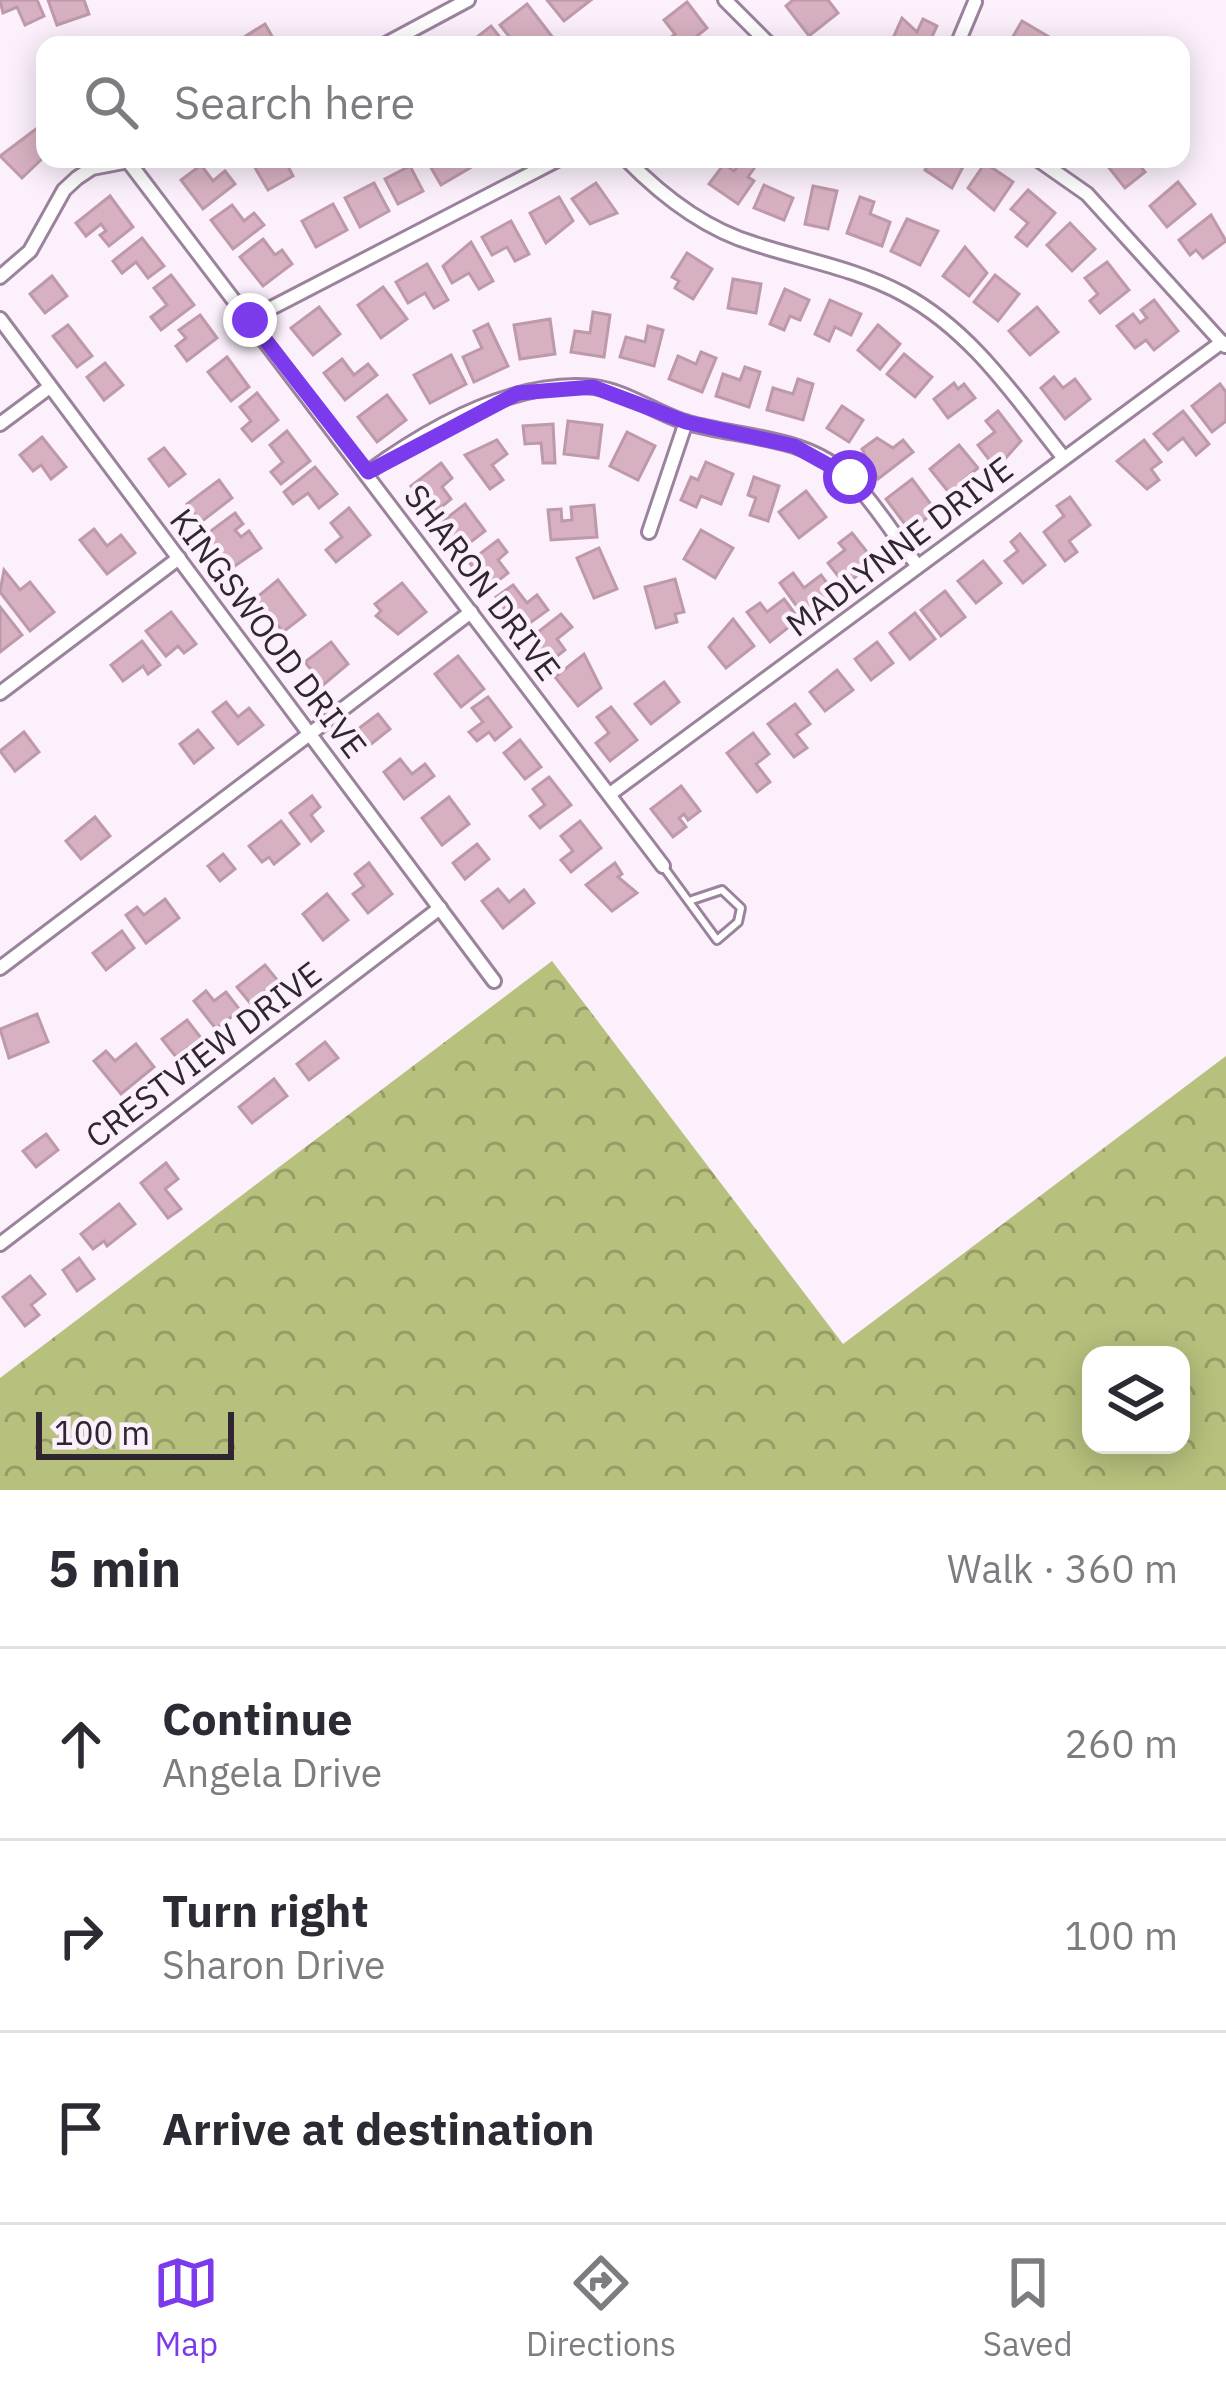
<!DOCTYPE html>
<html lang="en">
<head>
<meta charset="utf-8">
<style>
  body { margin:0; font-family:"IBM Plex Sans",sans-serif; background:#f2f2f3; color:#2b2b33 }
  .controls { position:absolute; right:36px; bottom:36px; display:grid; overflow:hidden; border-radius:24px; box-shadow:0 6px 30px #0003 }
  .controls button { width:108px; height:108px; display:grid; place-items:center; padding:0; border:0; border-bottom:3px solid #e1e1e2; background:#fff; color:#2b2b33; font:60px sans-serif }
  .scale { position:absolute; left:36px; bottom:30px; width:198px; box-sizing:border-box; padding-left:12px; border:6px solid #302631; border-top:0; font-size:33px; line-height:42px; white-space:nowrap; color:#302631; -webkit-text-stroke:9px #fbf0fc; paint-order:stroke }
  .stop { position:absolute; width:36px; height:36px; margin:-27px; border:9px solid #7c3aed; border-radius:50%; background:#fff }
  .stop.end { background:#7c3aed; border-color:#fff; box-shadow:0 3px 12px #0008 }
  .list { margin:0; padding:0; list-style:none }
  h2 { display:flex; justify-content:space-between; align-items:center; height:156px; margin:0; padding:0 48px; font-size:51px }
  h2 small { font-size:39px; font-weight:400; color:#7c7c81 }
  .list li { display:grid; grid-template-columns:78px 1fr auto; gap:36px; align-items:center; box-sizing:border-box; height:192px; padding:0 48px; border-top:3px solid #e1e1e2 }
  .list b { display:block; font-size:45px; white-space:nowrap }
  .list p { margin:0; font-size:39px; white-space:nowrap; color:#7c7c81 }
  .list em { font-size:39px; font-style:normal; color:#7c7c81 }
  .icon { flex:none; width:66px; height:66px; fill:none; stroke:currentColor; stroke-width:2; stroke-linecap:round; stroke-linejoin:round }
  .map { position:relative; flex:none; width:1226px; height:1490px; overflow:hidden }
  .search { position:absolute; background:#fff; box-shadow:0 6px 30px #0003; left:36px; right:36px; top:36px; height:132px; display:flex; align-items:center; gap:30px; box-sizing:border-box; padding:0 42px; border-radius:24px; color:#7c7c81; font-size:45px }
  .sheet { height:732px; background:#fff }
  nav { display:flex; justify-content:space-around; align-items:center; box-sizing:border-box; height:168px; border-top:3px solid #e1e1e2; background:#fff; font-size:33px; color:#7c7c81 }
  nav a { display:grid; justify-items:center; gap:6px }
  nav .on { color:#7c3aed }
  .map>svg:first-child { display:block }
</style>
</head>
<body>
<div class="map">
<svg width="1226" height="1490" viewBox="0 0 1226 1490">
  <defs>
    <pattern id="forest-crowns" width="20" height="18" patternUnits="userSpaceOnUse" patternTransform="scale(3)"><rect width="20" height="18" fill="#b7c07c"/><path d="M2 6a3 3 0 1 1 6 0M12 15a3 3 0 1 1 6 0" fill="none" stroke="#959c66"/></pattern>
  </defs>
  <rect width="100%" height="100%" fill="#fbf0fc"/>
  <path fill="url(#forest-crowns)" fill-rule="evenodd" d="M552,961L843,1344L1226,1056V1490H0V1378ZM1091,1355H1181V1445H1091Z"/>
  <g fill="#d7b1c2" stroke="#be99a9" stroke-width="3">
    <polygon points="0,0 37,0 44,16 25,25 17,7 3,13"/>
    <polygon points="48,0 84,0 89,14 57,25"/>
    <polygon points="547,0 591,0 564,21"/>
    <polygon points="793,0 828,0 838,13 809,36 786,6"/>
    <polygon points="687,2 707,28 686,45 671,45 668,40 675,34 664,20"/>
    <polygon points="527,4 554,39 547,45 533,40 516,45 500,25"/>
    <polygon points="902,18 917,32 923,19 937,26 929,43 890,45"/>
    <polygon points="1022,21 1051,38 1047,45 1008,45"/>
    <polygon points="265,24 277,45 234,45 233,44"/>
    <polygon points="491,26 506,45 467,45"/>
    <polygon points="44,123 45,156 22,178 0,156"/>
    <polygon points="250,159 284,159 293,176 268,190"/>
    <polygon points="426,159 465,159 470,168 441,185"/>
    <polygon points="743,159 755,167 748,177 754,181 738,204 709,184 724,164 734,171"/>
    <polygon points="931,159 967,159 952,188 925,170"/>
    <polygon points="1113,159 1135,159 1145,172 1125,188 1106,164"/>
    <polygon points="985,163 1013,182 994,210 968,188"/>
    <polygon points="201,165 213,181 225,171 235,184 203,209 181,180"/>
    <polygon points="410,166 423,191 398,204 385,179"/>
    <polygon points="1178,182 1195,204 1167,227 1150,206"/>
    <polygon points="374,183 389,211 360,227 345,198"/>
    <polygon points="596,183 617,213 590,224 572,199"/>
    <polygon points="764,185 793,198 784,220 754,208"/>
    <polygon points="813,186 837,191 828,229 805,224"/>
    <polygon points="1028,190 1055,213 1027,246 1016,237 1028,223 1011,209"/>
    <polygon points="110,196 133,227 109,246 100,235 106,231 101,224 86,236 76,223"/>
    <polygon points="559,197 573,221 546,243 530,213"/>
    <polygon points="860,197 874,202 870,214 890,222 882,246 847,233"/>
    <polygon points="333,204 347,230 316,247 302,221"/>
    <polygon points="232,205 244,221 254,213 264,225 233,249 211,220"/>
    <polygon points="1211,215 1226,241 1203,258 1196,250 1190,255 1179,240"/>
    <polygon points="907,219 938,231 920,265 891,251"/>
    <polygon points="511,221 529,254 515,261 507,247 492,255 482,237"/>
    <polygon points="1070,223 1095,249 1072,271 1047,245"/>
    <polygon points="142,238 164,266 148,278 136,262 122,273 113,261"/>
    <polygon points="263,239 275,255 282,250 292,264 263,286 240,257"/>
    <polygon points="471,242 493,281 479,289 469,273 452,283 443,266"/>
    <polygon points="965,247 987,273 969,296 943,276"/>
    <polygon points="687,253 712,269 693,299 675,288 679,281 672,277"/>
    <polygon points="1107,262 1129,290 1100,313 1090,301 1098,294 1085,278"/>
    <polygon points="427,264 448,300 434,308 425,293 408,303 396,282"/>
    <polygon points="171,275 194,305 161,330 151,317 167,305 154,288"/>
    <polygon points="995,275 1019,294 998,321 974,302"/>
    <polygon points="52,276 67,296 45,313 30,294"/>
    <polygon points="733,279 761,284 756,313 728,308"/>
    <polygon points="383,287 407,319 381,338 358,305"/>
    <polygon points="785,289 809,300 800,320 790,316 784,330 770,324"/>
    <polygon points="830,300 861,314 851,335 835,327 829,341 815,334"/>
    <polygon points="1154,300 1178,331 1154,350 1146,340 1135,348 1117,326 1133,314 1140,323 1147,318 1141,310"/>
    <polygon points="319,307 340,334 313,355 291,328"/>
    <polygon points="1037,307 1058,332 1030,355 1009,331"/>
    <polygon points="593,312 610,315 604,357 571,352 575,331 590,333"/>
    <polygon points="200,315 217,338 187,361 176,346 186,338 179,330"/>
    <polygon points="550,319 555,354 520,359 514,325"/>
    <polygon points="488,324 508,366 474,382 463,357 482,348 474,331"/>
    <polygon points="68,325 92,356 77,367 53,336"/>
    <polygon points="878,325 900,344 880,369 858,350"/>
    <polygon points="648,326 663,330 654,366 620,357 626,337 645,342"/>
    <polygon points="701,352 716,358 702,392 669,379 678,356 696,364"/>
    <polygon points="904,354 932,377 915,397 887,374"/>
    <polygon points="451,355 466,384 430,403 414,375"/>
    <polygon points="227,357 249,387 231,401 208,372"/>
    <polygon points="342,359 354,375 368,364 377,375 345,400 324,373"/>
    <polygon points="105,363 123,385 104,400 87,377"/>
    <polygon points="745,367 760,372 749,407 716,396 723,374 740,380"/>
    <polygon points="1054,377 1063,388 1075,379 1090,399 1065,419 1041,388"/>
    <polygon points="798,379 813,384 803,420 767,410 773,388 793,394"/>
    <polygon points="954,383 958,389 964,384 975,398 948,418 934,399"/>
    <polygon points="1220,384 1226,392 1226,421 1212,432 1192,406"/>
    <polygon points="257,393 278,420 252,441 242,429 251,421 240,407"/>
    <polygon points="387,395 406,420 377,442 358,417"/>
    <polygon points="842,406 863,420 849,442 827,428"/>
    <polygon points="998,411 1021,441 996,469 978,445 995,432 986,421"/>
    <polygon points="1183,411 1209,444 1196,455 1183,438 1168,450 1154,434"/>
    <polygon points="568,421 602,425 598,458 564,454"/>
    <polygon points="553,424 555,463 543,463 541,443 525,444 523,426"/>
    <polygon points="287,431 310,461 281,484 271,472 283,462 270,445"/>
    <polygon points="627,432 655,446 638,480 610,466"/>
    <polygon points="42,437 66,467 51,479 41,465 33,471 20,455"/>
    <polygon points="877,438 893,448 903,440 913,452 878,479 862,449"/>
    <polygon points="497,440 507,454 492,465 503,480 490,489 465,455"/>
    <polygon points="1144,440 1161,462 1151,469 1159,480 1147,489 1117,461"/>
    <polygon points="959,445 978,468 961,482 967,490 955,500 930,469"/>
    <polygon points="164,448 185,474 169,486 149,459"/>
    <polygon points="706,462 733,474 721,504 701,496 696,507 681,500 691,477 698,480"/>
    <polygon points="441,463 452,478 442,487 451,499 433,514 411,486"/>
    <polygon points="315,467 337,494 319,508 308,493 293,504 284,492"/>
    <polygon points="754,477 779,486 768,521 750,515 756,498 748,495"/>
    <polygon points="912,479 936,511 910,531 886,499"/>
    <polygon points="219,480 232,498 201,522 187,504"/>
    <polygon points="806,491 826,517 799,538 779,512"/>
    <polygon points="1070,497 1090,525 1069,541 1077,552 1065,561 1044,532 1064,516 1057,506"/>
    <polygon points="465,504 485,531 459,551 439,524"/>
    <polygon points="594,505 597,537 551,540 548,510 561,509 562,521 572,520 571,507"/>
    <polygon points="349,508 370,535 336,562 326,550 342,537 331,523"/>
    <polygon points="235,513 243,524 235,530 241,537 249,531 261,548 229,570 204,536"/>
    <polygon points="94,529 107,546 121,535 135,553 107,574 80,540"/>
    <polygon points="701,530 733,548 715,578 684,559"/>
    <polygon points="852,533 875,562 845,585 828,563 845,550 839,543"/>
    <polygon points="1020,534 1045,565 1023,583 1005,561 1018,551 1011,542"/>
    <polygon points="498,540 507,552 498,560 508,573 489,588 469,562"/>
    <polygon points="599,548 617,589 594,598 577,558"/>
    <polygon points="983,561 1001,583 976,603 958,581"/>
    <polygon points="4,570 20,590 30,582 54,612 30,631 0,592"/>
    <polygon points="793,573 804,588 821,575 834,592 803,615 780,583"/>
    <polygon points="675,579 684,612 675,614 677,622 656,628 645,587"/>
    <polygon points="278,580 305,615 283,632 256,598"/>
    <polygon points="402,583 426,612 398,634 376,616 381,611 375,604"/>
    <polygon points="513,585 527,603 537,595 548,610 520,630 496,597"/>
    <polygon points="945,591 965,617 941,636 921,610"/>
    <polygon points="784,599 799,619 770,642 747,612 760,603 767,612"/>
    <polygon points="0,607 22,635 0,652"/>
    <polygon points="171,612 196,644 184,653 178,646 166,656 146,631"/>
    <polygon points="915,613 935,639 910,659 890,633"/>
    <polygon points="561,614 572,627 557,639 565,650 547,664 528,640"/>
    <polygon points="733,619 754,646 726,668 709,647"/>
    <polygon points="142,641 160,665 148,674 143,666 123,681 111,665"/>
    <polygon points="331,642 348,664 323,685 305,662"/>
    <polygon points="877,642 893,663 871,680 855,659"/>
    <polygon points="584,654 601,688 578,706 555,677"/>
    <polygon points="458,656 484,689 461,707 435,674"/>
    <polygon points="837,670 853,690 825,711 810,692"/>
    <polygon points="664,682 679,702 651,724 635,704"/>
    <polygon points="488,697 511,727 495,740 489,732 477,741 469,732 483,722 472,708"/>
    <polygon points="226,702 238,717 249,708 263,725 238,744 213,712"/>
    <polygon points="795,704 810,724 796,734 807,748 794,757 768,724"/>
    <polygon points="611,707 637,740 610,761 596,743 609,733 597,717"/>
    <polygon points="378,714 390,729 366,748 354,732"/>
    <polygon points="198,730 213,748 194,763 180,744"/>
    <polygon points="24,732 39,752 15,771 0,751"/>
    <polygon points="753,733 769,754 756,764 770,782 757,792 727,753"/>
    <polygon points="520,740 541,767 525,779 504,753"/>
    <polygon points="400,759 412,774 425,764 434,776 404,799 384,772"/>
    <polygon points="549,777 571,805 540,828 530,816 545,805 533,789"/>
    <polygon points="681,786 700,811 688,820 684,814 679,818 686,827 673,837 651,809"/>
    <polygon points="312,796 320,807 311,815 323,831 311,841 290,813"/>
    <polygon points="449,797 469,824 442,845 422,818"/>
    <polygon points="95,817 110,836 81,859 66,841"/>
    <polygon points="281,821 299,844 274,864 269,857 262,862 249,846"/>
    <polygon points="580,821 601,848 571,872 561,860 573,851 561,836"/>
    <polygon points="477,844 489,859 465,879 453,863"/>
    <polygon points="223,854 235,869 220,881 208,866"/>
    <polygon points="369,863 392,894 368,913 353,894 364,886 355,874"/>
    <polygon points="615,863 622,874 618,877 637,893 612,911 586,885"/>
    <polygon points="498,889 509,902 524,890 534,903 503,928 482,901"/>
    <polygon points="327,894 348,920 323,940 303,914"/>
    <polygon points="165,899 179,918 146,943 126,915 137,907 144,915"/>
    <polygon points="122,931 134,948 106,970 93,953"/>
    <polygon points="265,965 278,981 250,1003 237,987"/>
    <polygon points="206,991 214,1001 226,992 240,1010 216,1029 194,1001"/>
    <polygon points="37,1014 48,1042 9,1058 0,1029"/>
    <polygon points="187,1020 201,1038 176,1057 162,1039"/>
    <polygon points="325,1042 338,1058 309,1080 297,1064"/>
    <polygon points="136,1044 154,1067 121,1094 94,1061 106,1051 115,1061"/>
    <polygon points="274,1079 287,1096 252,1123 239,1107"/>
    <polygon points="46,1134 58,1150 36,1167 23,1151"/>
    <polygon points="166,1163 178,1179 165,1189 181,1209 168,1218 141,1183"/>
    <polygon points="119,1204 135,1224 107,1246 104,1241 93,1249 81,1234"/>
    <polygon points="79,1258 94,1279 77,1291 63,1270"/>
    <polygon points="30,1276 45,1294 31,1305 39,1315 25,1326 3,1297"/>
  </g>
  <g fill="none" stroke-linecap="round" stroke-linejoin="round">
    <g stroke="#9b829d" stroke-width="12">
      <polyline id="service" points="665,869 717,940 738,922 741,908 722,890 689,901"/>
    </g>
    <g stroke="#9b829d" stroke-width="18">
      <g id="minor">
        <polyline points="725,0 770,45"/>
        <polyline points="384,45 468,0"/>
        <polyline points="957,45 975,2"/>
        <path d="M626,159C662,196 704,229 755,244C804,260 857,269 903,294C972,331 1015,397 1063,457"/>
        <polyline points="1037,159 1087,194 1225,346"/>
        <polyline points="128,161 663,866"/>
        <polyline points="0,277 30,251 64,190 77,178 92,168 139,159"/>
        <polyline points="0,319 494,981"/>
        <polyline points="250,319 559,159"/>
        <polyline points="0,424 47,389"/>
        <path d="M368,472C430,427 515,379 594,387C627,391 657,414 688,423C741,438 809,436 850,478C875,503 895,537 917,565"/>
        <polyline points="649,532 686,422"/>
        <polyline points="0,693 179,558"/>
        <polyline points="610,794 1222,342"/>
        <polyline points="0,968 471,612"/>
        <polyline points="0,1244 440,908"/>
      </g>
    </g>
    <use href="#service" stroke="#fff" stroke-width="6"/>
    <use href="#minor" stroke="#fff" stroke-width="12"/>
  </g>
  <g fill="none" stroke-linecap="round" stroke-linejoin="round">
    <polyline stroke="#7c3aed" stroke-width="15" points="250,320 368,472 518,393 593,387 686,422 794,446 850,477"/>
  </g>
  <g text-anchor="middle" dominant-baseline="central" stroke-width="9" stroke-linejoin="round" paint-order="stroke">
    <g font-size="33" fill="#302631" stroke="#fbf0fc">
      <text transform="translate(899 546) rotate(-37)">MADLYNNE DRIVE</text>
      <text transform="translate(483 582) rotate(53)">SHARON DRIVE</text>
      <text transform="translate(269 633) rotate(53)">KINGSWOOD DRIVE</text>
      <text transform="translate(203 1054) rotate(-37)">CRESTVIEW DRIVE</text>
    </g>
  </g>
</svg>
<div class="controls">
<button><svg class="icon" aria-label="layers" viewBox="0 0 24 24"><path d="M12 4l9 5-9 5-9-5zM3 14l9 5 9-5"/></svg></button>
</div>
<div class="scale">100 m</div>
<div class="stop" style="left:850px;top:477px"></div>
<div class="stop end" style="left:250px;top:320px"></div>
<div class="search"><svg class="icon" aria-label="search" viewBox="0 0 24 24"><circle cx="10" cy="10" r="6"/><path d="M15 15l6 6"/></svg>Search here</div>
</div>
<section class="sheet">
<h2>5 min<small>Walk · 360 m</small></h2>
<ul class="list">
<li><svg class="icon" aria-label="ahead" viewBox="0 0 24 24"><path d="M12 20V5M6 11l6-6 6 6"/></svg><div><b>Continue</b><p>Angela Drive</p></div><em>260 m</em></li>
<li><svg class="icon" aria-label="right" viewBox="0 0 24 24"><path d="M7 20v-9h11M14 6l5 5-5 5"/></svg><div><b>Turn right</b><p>Sharon Drive</p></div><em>100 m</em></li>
<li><svg class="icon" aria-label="arrive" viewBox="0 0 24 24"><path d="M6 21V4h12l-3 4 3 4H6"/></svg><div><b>Arrive at destination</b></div></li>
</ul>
</section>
<nav>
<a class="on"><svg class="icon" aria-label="map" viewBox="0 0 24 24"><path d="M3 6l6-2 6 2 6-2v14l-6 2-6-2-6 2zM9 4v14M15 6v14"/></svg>Map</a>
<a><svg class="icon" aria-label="directions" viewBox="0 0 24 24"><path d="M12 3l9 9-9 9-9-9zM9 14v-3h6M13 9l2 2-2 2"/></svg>Directions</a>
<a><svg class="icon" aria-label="saved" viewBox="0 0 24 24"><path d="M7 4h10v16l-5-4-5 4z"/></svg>Saved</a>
</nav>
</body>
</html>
